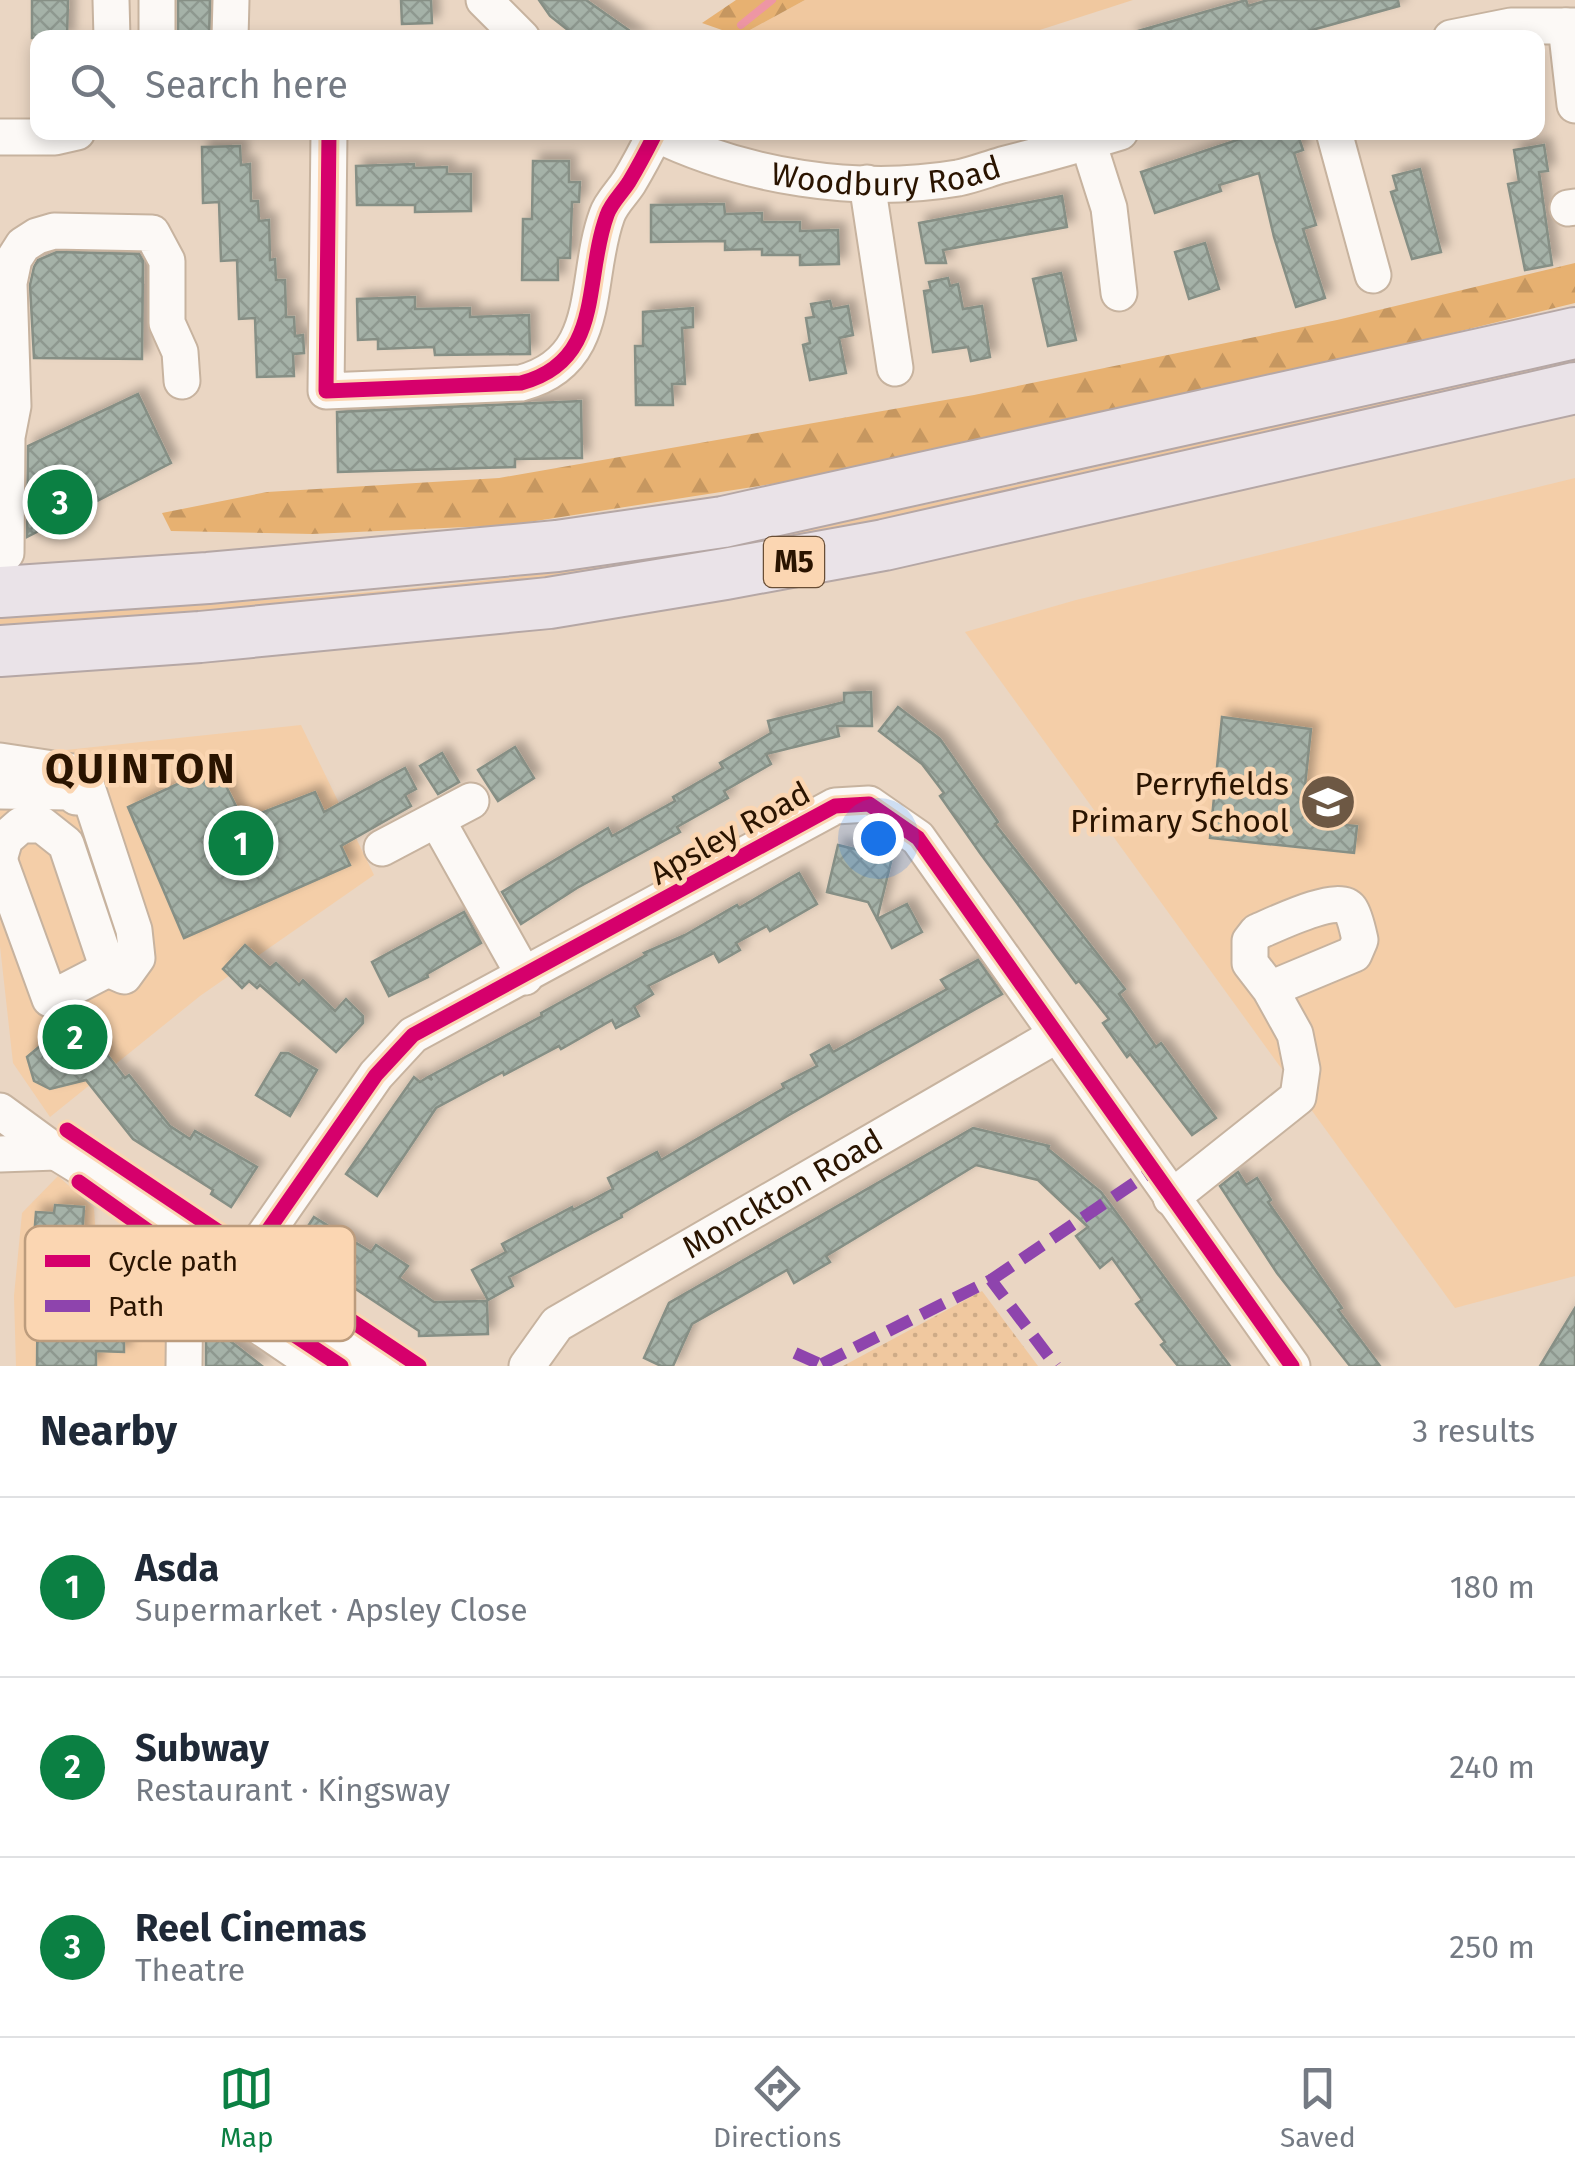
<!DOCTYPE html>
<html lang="en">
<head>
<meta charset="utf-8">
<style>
  body { margin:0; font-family:"Fira Sans",sans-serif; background:#f2f2f3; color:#1f2937 }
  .you { position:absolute; left:878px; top:838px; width:35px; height:35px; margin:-25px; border:8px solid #fff; border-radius:50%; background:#1a73e8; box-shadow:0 0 0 15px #1a73e833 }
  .badge { display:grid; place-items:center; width:65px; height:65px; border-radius:50%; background:#0b8043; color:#fff; font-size:32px; font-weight:700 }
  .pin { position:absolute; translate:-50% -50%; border:5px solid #fff; box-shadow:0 2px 10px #0006 }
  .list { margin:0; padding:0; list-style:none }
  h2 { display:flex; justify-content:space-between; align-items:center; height:130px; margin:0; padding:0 40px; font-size:42px }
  h2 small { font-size:32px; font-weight:400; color:#747a83 }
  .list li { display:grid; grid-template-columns:65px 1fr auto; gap:30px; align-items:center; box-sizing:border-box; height:180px; padding:0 40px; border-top:2px solid #e0e1e3 }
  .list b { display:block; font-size:38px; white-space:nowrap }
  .list p { margin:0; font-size:32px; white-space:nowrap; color:#747a83 }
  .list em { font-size:32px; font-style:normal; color:#747a83 }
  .icon { flex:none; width:55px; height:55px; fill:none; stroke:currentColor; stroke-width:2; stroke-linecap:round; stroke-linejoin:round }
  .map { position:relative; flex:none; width:1575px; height:1366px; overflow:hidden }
  .search { position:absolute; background:#fff; box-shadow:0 5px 15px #0003; left:30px; right:30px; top:30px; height:110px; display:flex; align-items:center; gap:25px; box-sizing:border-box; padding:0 35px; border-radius:20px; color:#747a83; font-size:38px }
  .sheet { height:670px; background:#fff }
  nav { display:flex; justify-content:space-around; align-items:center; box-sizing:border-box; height:140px; border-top:2px solid #e0e1e3; background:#fff; font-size:28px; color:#747a83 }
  nav a { display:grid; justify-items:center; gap:5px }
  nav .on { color:#0b8043 }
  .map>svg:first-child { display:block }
</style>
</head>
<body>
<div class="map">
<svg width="1575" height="1366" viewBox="0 0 1575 1366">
  <defs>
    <pattern id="forest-firs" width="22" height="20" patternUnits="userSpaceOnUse" patternTransform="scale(2.5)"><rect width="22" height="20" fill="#e7b171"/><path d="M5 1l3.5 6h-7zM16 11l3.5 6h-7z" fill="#c69760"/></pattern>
    <pattern id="garden-dots" width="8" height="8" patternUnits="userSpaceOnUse" patternTransform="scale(2.5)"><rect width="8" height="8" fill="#f0c89f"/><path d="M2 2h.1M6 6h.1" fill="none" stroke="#ceab87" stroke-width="1.8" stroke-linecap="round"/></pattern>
    <pattern id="building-cross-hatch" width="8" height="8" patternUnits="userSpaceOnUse" patternTransform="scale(2.5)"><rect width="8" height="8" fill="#a5b2a8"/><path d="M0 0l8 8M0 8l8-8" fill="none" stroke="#8e988f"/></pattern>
    <filter id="shadow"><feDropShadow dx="7" dy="-7" stdDeviation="5" flood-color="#0004"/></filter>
  </defs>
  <rect width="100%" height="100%" fill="#ead6c3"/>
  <g fill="#f4cea8">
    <polygon points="1575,478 1575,1276 1455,1308 965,632 1076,600"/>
    <polygon points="301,725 374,875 200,996 50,1117 13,1063 0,946 0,757"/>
    <polygon points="58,1176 94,1208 98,1267 175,1284 175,1366 16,1366 14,1296 22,1213"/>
  </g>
  <g fill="#f0c89f">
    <polygon points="805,0 1133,0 1018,37 739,36"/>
    <path d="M1575,354V368L979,509L569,584L0,630V617C181,604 365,598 545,573C893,523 1233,434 1575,354Z"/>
  </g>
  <g fill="url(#forest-firs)">
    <polygon points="736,0 805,0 739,36 702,23"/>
    <polygon points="1575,263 1575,303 1371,353 785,482 510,525 312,534 171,531 162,513 267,492 499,478 974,395 1337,320"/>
  </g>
  <polygon fill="url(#garden-dots)" points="982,1291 1038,1366 843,1366"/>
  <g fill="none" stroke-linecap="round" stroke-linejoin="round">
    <polyline stroke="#ee96a4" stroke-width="8" points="741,25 772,0"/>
  </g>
  <g fill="url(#building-cross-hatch)" stroke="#868f85" stroke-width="2.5" filter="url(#shadow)">
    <polygon points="32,0 68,0 67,38 32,38"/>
    <polygon points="178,0 210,0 209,38 178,38"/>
    <polygon points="401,0 431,0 432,23 402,24"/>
    <polygon points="539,0 586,0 640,38 578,38 550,16"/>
    <polygon points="1246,0 1248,6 1268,0 1398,0 1399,6 1283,38 1131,38 1131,33"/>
    <polygon points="1261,132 1297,132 1303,150 1294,153 1316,225 1303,229 1325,298 1296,307 1274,237 1259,173 1219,185 1221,191 1155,213 1141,172"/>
    <polygon points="1544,145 1548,171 1539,172 1552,265 1525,270 1508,184 1519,182 1514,150"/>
    <polygon points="240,146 241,165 250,164 251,201 258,201 259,221 269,220 270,260 275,259 276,280 285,280 286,317 294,317 295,336 303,335 304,353 293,354 294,376 257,377 255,318 239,319 237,260 221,261 219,202 203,203 202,147"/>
    <polygon points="533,161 569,161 569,182 580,182 579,202 572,202 570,258 558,258 558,280 522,280 523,219 532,219"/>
    <polygon points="414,164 414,168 447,167 447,174 471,174 471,211 415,212 415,205 357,205 356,166"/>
    <polygon points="1420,169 1441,252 1412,259 1391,192 1397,190 1393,176"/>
    <polygon points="1062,196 1067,227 943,250 946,263 926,263 919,223"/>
    <polygon points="724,204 725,214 762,213 762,222 800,222 800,231 838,230 839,264 800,265 800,255 762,255 762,249 725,250 725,241 651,242 651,205"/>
    <polygon points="1205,243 1219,289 1189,299 1175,252"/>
    <polygon points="57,252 139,254 143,261 142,359 34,358 30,285 34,267 38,260"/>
    <polygon points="1061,273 1076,340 1048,346 1033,279"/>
    <polygon points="948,278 950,286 958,284 963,309 982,306 990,357 971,361 968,347 933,352 924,291 931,290 929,282"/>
    <polygon points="415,297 415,309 470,308 470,317 529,315 530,354 435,355 434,347 378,349 378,339 358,340 357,299"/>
    <polygon points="830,301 832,309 848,306 853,335 839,338 846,373 810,380 803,345 810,343 806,318 814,317 811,304"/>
    <polygon points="693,308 693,327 682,328 685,384 672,384 673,405 636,405 635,346 643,346 643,312"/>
    <polygon points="138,394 171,463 27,537 28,446"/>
    <polygon points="581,401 582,458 515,459 515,467 338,472 337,412"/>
    <polygon points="871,692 872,726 837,726 839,736 766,754 771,764 724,791 728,798 677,827 680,832 577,888 521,924 502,892 608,828 612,836 675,801 673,797 723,768 720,763 771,733 768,721 844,702 844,693"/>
    <polygon points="898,707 940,739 998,822 995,824 1125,989 1119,994 1156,1047 1161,1043 1216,1118 1192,1135 1130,1054 1127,1057 1103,1023 1109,1019 1079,981 1076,983 980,853 940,796 944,793 922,764 879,731"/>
    <polygon points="1222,717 1311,729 1304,795 1328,798 1326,823 1357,826 1354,853 1210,838"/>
    <polygon points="515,747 534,778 498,801 478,770"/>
    <polygon points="442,753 459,782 438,794 420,766"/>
    <polygon points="216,766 243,820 315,792 324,812 405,768 416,789 405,795 411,806 341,846 350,865 184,938 128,807"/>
    <polygon points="838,845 892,858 877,919 868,902 827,892"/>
    <polygon points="799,873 817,904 770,931 767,926 736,943 740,950 719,962 714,953 648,986 653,994 634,1006 639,1016 616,1028 612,1020 561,1049 559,1046 504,1075 503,1072 436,1108 377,1196 346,1174 414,1077 420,1082 428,1077 432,1080 430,1076 542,1016 541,1013 646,955 644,953 685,935 737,905 739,908"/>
    <polygon points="907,904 922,932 892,948 877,919"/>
    <polygon points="464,912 481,943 427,974 428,977 389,996 372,962"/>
    <polygon points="245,945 270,968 276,963 299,985 303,980 335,1011 346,999 363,1016 363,1023 336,1052 260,985 257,988 249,981 242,988 223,969"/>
    <polygon points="978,960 1002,994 789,1115 621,1214 622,1217 509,1277 513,1286 488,1300 472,1270 506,1252 502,1244 572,1207 573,1210 613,1189 608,1178 657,1152 661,1160 784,1088 782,1084 817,1066 811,1055 829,1045 833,1052 947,989 941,980"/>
    <polygon points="77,1015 125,1078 129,1075 170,1126 190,1139 195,1131 257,1167 231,1207 211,1194 213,1190 133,1139 86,1080 50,1089 34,1081 27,1057"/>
    <polygon points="281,1053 288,1053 317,1070 290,1116 256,1095"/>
    <polygon points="973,1128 1049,1146 1048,1149 1101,1192 1230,1366 1178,1366 1161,1345 1165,1342 1136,1304 1142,1300 1112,1258 1100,1268 1076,1236 1088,1227 1038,1180 976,1165 826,1256 830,1262 794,1283 787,1270 692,1324 673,1366 661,1366 644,1358 669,1303"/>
    <polygon points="1238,1172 1246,1185 1257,1178 1271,1200 1268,1202 1342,1308 1338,1310 1380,1366 1350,1366 1277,1273 1220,1186"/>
    <polygon points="55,1205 84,1207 80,1272 124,1279 124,1352 96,1351 96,1366 37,1366 38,1264 32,1264 36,1212 54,1213"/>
    <polygon points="314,1217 371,1252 376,1245 408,1266 399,1278 434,1302 487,1301 488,1334 419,1336 419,1331 294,1248"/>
    <polygon points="1575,1308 1575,1366 1540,1366"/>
    <polygon points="206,1322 262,1366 206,1366"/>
  </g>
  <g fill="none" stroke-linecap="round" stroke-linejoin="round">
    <g stroke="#c7b39f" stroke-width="39">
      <g id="minor">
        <polyline points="111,0 112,38"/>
        <polyline points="484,0 522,38"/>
        <polyline points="1566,26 1575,105"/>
        <polyline points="157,35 157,0"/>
        <polyline points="230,38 231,0"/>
        <polyline points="1451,38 1511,26 1575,26"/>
        <path d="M329,132L326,391L521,383C605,361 583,280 607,215C611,203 622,193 629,182C638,167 647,150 655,134"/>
        <path id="s1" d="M652,132C744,177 857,195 958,178C973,175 988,169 1002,165C1042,155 1081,144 1120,132"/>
        <polyline points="1334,132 1373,275"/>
        <polyline points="0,137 55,137 77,132"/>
        <polyline points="1088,142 1109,208 1119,293"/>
        <polyline points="867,183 895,368"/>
        <polyline points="1568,208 1575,207"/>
        <polyline points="6,553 7,437 13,406 9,283 14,259 23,245 37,236 54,231 152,233 167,261 167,323 180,352 182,381"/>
        <polyline points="0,761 73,772 86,784 134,930 137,958 124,976 108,969 66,844 42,825 21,825 5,839 0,856"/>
        <polyline points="0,791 69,792 76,797"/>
        <polyline points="437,820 525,977"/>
        <polyline points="382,848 471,801"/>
        <polyline points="0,862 50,999 108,969"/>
        <polyline points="0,1111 56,1152 183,1230 382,1366"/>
        <polyline points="0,1154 56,1152"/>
        <path d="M1171,1198L1298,1097L1302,1069L1295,1034L1270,989L1250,963V941L1257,932C1274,925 1338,893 1350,909C1355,916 1358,931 1360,940L1354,954L1270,989"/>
        <polyline points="183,1230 174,1258 185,1276 318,1366"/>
        <polyline points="241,1269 376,1075 413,1035 835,806 869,804 918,838 1292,1366"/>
        <polyline points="184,1366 185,1276"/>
        <path id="s2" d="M527,1366L557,1324L1055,1036"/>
      </g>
    </g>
    <g stroke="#b5a7a5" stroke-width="54">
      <g id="highway">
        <polyline points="0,592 208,578 557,546 723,522 1575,333"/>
        <polyline points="0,651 200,637 549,603 725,574 884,545 1575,388"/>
      </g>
    </g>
    <use href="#minor" stroke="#fcf9f6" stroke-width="35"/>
    <use href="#highway" stroke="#eae3e8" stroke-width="50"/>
    <g stroke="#8e44ad" stroke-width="12" stroke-dasharray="25 12" stroke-linecap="butt">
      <polyline points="991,1280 1152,1171"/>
      <polyline points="795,1353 824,1366"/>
      <polyline points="822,1364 991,1280 1056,1366"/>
    </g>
    <g stroke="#fbd6b2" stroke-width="21">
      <g id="cycleway">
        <path d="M329,132L326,391L521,383C605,361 583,280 607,215C611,203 622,193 629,182C638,167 647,150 655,134"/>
        <polyline points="67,1130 419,1366"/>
        <polyline points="79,1182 161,1240 186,1263 341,1366"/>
        <polyline points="241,1269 376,1075 413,1035 835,806 869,804 918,838 1292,1366"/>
      </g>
    </g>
    <use href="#cycleway" stroke="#d6006c" stroke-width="15"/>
  </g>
  <defs>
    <g id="school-disc" transform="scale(2.875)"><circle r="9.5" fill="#6d5844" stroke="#fbd6b2"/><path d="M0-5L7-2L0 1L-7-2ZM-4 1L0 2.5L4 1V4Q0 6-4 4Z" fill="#fff"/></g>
  </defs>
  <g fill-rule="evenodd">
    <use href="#school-disc" x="1328" y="802"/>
  </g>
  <g text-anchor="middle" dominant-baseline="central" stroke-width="9" stroke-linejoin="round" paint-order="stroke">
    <rect fill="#fbd6b2" stroke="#694e35" stroke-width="2.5" x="764" y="537" width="60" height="50" rx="8"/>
    <g font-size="30" font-weight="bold" fill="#2a1400">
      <text x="794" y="562">M5</text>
    </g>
    <g font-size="32" fill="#2a1400" stroke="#fbd6b2">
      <text stroke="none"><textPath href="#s1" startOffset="242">Woodbury Road</textPath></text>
      <text transform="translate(730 833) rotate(-29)">Apsley Road</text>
      <text stroke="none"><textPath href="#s2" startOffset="312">Monckton Road</textPath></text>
    </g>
    <g font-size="32" fill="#2a1400" stroke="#fbd6b2" text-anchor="end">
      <text x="1289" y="784">Perryfields<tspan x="1289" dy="37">Primary School</tspan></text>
    </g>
    <g font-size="42" font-weight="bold" letter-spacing="2.5" fill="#2a1400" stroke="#fbd6b2">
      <text x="141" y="769">QUINTON</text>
    </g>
  </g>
  <rect x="25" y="1226" width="330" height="115" rx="15" fill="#fbd6b2" stroke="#bc9c7d" stroke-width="2.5"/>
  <rect x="45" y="1255" width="45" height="12" fill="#d6006c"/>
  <rect x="45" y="1300" width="45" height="12" fill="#8e44ad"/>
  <g font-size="28" fill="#2a1400">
    <text x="108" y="1271">Cycle path</text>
    <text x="108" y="1316">Path</text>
  </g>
</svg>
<div class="you"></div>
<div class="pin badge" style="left:241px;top:843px">1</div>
<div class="pin badge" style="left:75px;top:1037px">2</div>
<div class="pin badge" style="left:60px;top:502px">3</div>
<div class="search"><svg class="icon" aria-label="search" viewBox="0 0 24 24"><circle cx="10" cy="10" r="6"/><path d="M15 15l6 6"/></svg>Search here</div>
</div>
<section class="sheet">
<h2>Nearby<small>3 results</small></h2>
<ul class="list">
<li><span class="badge">1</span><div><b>Asda</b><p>Supermarket · Apsley Close</p></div><em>180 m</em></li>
<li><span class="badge">2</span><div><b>Subway</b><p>Restaurant · Kingsway</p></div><em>240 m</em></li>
<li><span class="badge">3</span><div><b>Reel Cinemas</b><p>Theatre</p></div><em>250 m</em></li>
</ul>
</section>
<nav>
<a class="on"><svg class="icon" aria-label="map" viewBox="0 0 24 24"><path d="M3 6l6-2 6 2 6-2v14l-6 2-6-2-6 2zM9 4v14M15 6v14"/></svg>Map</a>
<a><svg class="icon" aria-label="directions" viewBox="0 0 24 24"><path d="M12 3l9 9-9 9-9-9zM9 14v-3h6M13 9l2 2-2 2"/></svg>Directions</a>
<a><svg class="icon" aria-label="saved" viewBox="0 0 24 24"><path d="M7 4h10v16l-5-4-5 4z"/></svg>Saved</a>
</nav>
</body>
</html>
